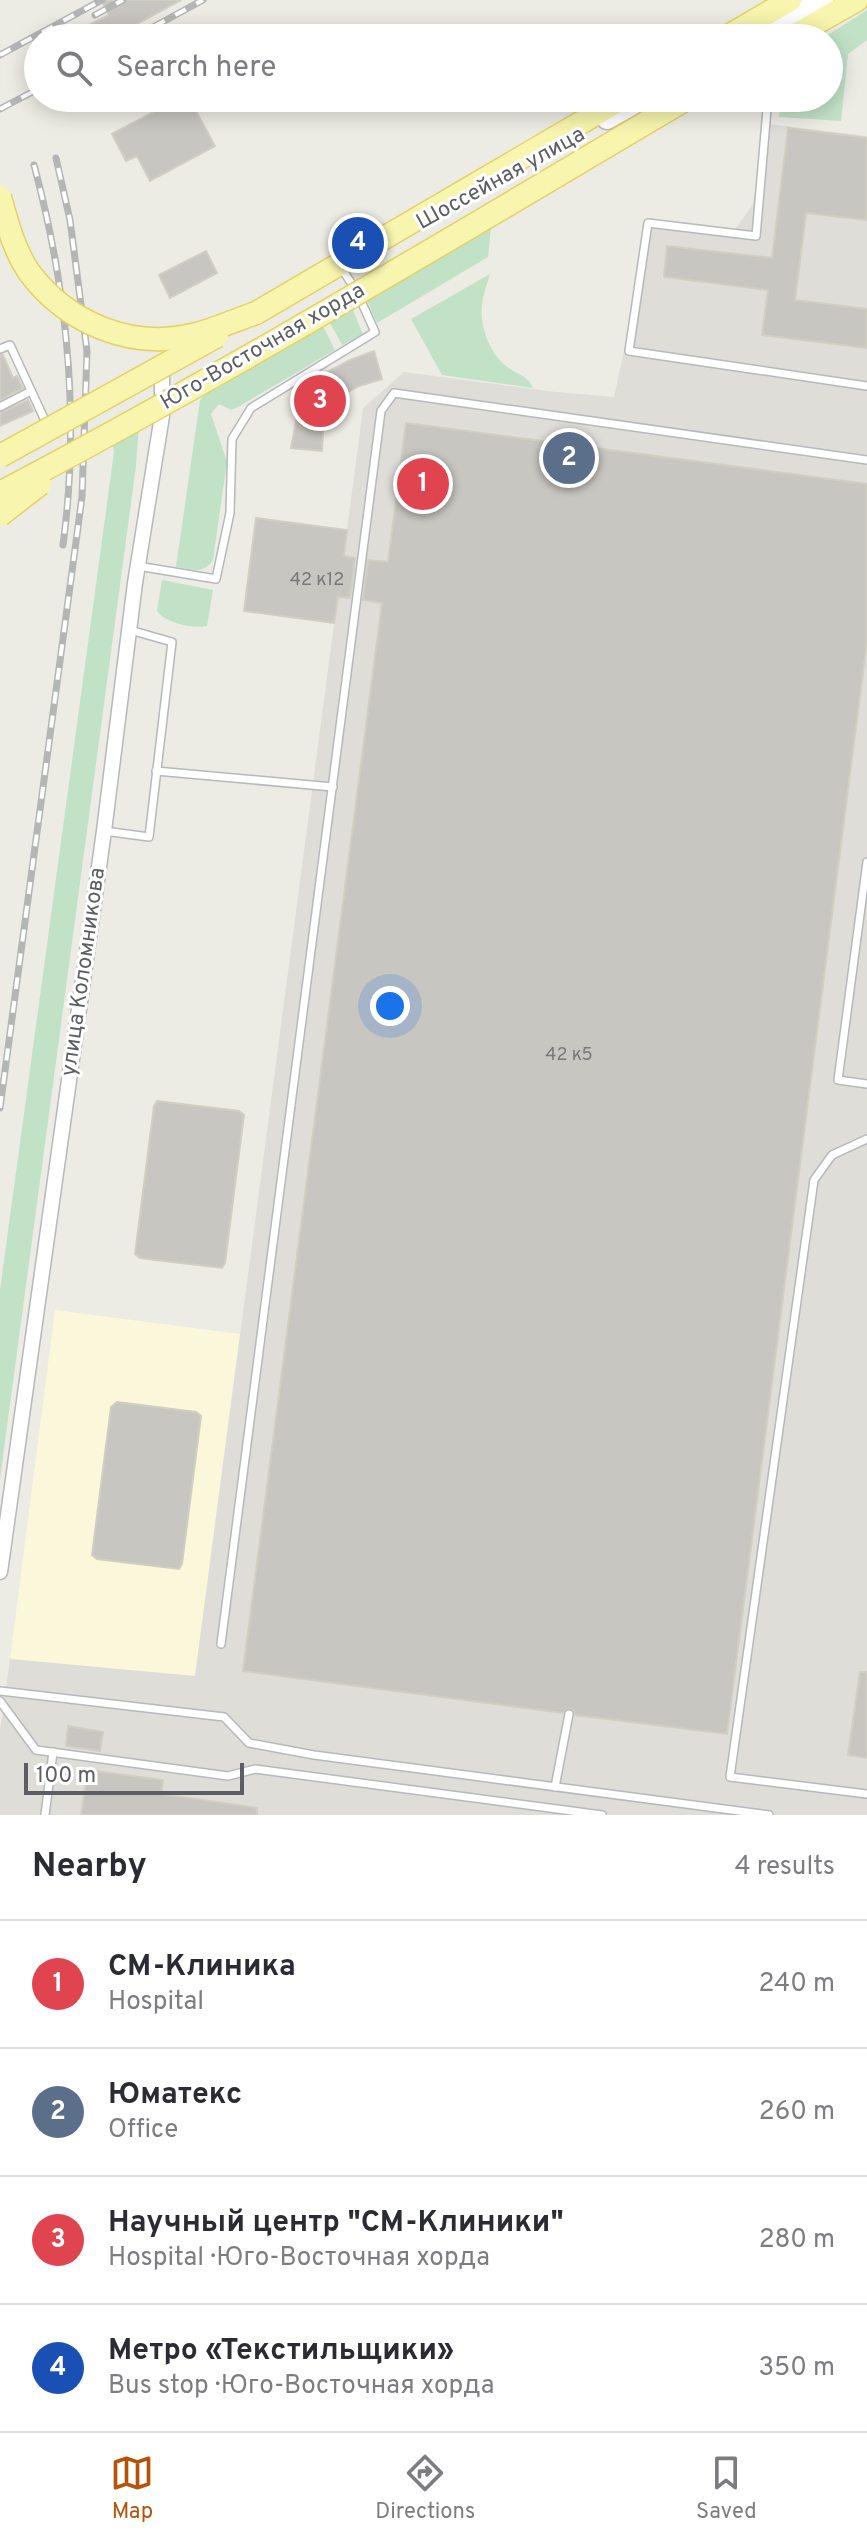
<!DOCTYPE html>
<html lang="en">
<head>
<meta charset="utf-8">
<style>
  body { margin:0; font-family:Overpass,sans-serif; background:#f7f7f7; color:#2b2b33 }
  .scale { position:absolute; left:24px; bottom:20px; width:220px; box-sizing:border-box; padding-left:8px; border:4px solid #5c5e63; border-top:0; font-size:22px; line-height:28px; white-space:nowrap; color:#5c5e63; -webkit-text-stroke:6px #fff; paint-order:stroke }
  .you { position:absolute; left:390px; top:1006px; width:28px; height:28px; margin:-20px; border:6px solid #fff; border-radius:50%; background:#1a73e8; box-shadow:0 0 0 12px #1a73e833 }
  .badge { display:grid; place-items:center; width:52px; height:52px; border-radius:50%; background:#b45309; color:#fff; font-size:26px; font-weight:700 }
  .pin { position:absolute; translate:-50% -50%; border:4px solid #fff; box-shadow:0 2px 8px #0006 }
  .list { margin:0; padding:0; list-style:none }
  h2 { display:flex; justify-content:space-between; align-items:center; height:104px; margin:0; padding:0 32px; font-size:34px }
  h2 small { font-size:26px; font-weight:400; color:#7c7c81 }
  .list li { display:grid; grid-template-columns:52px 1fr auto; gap:24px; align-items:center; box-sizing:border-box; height:128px; padding:0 32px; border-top:2px solid #e1e1e2 }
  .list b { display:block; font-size:30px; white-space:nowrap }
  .list p { margin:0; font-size:26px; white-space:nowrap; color:#7c7c81 }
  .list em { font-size:26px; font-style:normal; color:#7c7c81 }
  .icon { flex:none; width:44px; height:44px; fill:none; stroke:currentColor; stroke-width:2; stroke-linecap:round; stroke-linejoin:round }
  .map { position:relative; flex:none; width:867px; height:1815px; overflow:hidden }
  .search { position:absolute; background:#fff; box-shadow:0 4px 20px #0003; left:24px; right:24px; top:24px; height:88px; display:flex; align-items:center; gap:20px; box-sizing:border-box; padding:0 28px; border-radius:44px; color:#7c7c81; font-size:30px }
  .sheet { height:616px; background:#fff }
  nav { display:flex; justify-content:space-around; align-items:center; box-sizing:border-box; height:112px; border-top:2px solid #e1e1e2; background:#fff; font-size:22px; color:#7c7c81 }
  nav a { display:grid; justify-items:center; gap:4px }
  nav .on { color:#b45309 }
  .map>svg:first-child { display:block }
</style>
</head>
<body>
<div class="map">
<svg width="867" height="1815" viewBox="0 0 867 1815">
  <rect width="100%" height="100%" fill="#edece4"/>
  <polygon fill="#faf7db" points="55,1310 240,1334 195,1677 10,1659"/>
  <polygon fill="#deddd8" points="770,124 867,136 867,1815 0,1815 0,1730 10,1659 195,1676 334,624 244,611 256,518 347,530 363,408 404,372 556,392 614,397 629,327 647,218 732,233 752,206"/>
  <g fill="#c2e2c7">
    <polygon points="867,10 867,40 848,54 841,121 779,117 782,98 829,98 829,38 823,38"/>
    <polygon points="491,227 488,257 377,323 365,296"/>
    <path d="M490,274C487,284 483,295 482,305C479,326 491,357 509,368C519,375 528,376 533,388L442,375L411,319Z"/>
    <polygon points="351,305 363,335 342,345 328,319"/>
    <path d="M322,324L335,350L238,407L231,410L219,404L211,414L227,462L213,560C203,575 191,569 176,567L200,400C209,389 226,387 234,374Z"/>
    <polygon points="139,426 136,466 0,1479 0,1290 114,452 111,436"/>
    <path d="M162,580L213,590L207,626C193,629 165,623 157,611Z"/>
  </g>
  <g fill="#c8c6c0" stroke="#d1cec2" stroke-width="2">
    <polygon points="101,0 181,0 118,34 115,27 94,38 63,38 109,15"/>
    <polygon points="180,98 221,98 196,111 215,146 150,181 137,156 126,161 112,134"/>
    <polygon points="788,128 867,138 867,220 806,213 795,300 867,309 867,348 762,335 768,290 664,277 667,246 772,258"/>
    <polygon points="206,251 217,273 170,298 159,275"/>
    <polygon points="374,351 382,379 359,386 341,396 330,412 323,432 322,451 291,448 299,406 315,382 331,370 350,360"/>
    <polygon points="0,355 3,355 13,378 17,376 23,388 0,400"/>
    <polygon points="28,400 33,411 0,426 0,413"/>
    <polygon points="406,423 867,484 867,641 727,1734 575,1715 574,1710 569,1708 563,1713 243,1671 382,603 363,600 368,560 388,562"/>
    <polygon points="256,518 347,530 344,556 355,558 350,598 338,597 334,623 244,611"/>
    <polygon points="157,1101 239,1111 244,1115 225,1263 222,1268 140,1258 135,1254 154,1106"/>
    <polygon points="117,1402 196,1412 201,1416 182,1564 179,1569 97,1559 92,1555 111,1407"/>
    <polygon points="860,1672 867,1672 867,1758 848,1755"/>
    <polygon points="68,1726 103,1732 100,1751 66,1746"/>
    <polygon points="88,1770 163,1780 161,1794 257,1808 257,1815 81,1815"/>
  </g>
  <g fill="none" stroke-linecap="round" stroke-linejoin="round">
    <g stroke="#b6b8bc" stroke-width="10">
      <g id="lane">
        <polyline points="768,98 756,236 648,223 629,351 867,386"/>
        <polyline points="0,349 10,345 48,427"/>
        <polyline points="0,407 31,391"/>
        <polyline points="138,566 216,579 230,513 232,439 251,408 375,332 357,292 342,269"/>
        <polyline points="156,771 333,787"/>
        <polyline points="104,831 149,837 172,642 130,630"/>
        <polyline points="867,862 838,1080 867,1084"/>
        <polyline points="867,1139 832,1155 814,1180 730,1777 867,1794"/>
        <polyline points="221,1644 381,411 394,393 867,460"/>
        <polyline points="0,1691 224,1717 249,1743 314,1755 769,1815"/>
        <polyline points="0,1701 36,1750 228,1776 255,1769 602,1815"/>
        <polyline points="555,1787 569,1714"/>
        <polyline points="45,1815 53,1752"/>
      </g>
    </g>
    <g stroke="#b6b8bc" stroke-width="17">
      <polyline id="street" points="0,1572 104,831 135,583 162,416 162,372"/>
    </g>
    <g stroke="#b7b9be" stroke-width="23">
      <g id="secondary">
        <polyline points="753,38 823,0"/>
        <polyline points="607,119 645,98"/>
      </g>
    </g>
    <g stroke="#e3d266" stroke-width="25">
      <g id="primary">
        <polyline points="725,38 790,0"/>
        <polyline points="790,38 857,0"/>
        <polyline points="256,313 623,98"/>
      </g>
    </g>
    <use href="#lane" stroke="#fff" stroke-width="7"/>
    <use href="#street" stroke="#fff" stroke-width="14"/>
    <use href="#secondary" stroke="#fff" stroke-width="20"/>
    <use href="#primary" stroke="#f7f5ae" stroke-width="22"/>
    <g stroke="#b4b5b5" stroke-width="7">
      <g id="rail">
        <polyline points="95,15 123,0"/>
        <polyline points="133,38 203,0"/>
        <polyline points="0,55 102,0"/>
        <polyline points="0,109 38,89"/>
        <path d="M34,165C67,288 80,418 63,545"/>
        <polyline points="0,1108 82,497 87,351 70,220 56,158"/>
      </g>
    </g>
    <use href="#rail" stroke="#fff" stroke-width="4" stroke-dasharray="12" stroke-linecap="butt"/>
    <g stroke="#e3d266" stroke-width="25" stroke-linecap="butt">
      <g id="primary-bridge">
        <path d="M0,197C7,223 14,250 29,272C66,322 130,350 192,335C214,330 235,320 256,313"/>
        <polyline points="0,456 217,336"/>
        <path d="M0,493C234,370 461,232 688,98"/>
        <polyline points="0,515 40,484"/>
      </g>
    </g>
    <use href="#primary-bridge" stroke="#f7f5ae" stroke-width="22"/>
  </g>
  <g text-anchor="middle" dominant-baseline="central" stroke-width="6" stroke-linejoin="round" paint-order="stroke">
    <g font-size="18" fill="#77787a">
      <text x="317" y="580">42 к12</text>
      <text x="569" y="1055">42 к5</text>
    </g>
    <g font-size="22" fill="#5c5e63" stroke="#fff">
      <text transform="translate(501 179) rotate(-29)">Шоссейная улица</text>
      <text transform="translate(263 347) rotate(-30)">Юго-Восточная хорда</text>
      <text transform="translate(84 972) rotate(-82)">улица Коломникова</text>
    </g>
  </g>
</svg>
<div class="scale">100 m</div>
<div class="you"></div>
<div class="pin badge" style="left:423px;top:484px;background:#e0444e">1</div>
<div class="pin badge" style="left:569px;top:458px;background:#5c6f8a">2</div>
<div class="pin badge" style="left:320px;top:401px;background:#e0444e">3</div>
<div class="pin badge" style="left:358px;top:243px;background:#1a4fb4">4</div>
<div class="search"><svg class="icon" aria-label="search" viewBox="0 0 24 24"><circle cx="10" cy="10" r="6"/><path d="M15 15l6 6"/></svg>Search here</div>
</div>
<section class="sheet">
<h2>Nearby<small>4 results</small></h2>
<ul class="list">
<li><span class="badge" style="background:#e0444e">1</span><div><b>СМ-Клиника</b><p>Hospital</p></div><em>240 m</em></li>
<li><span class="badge" style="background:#5c6f8a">2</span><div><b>Юматекс</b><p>Office</p></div><em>260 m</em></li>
<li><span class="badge" style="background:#e0444e">3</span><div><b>Научный центр &quot;СМ-Клиники&quot;</b><p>Hospital · Юго-Восточная хорда</p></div><em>280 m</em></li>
<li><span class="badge" style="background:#1a4fb4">4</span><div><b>Метро «Текстильщики»</b><p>Bus stop · Юго-Восточная хорда</p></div><em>350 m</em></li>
</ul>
</section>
<nav>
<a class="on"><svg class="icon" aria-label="map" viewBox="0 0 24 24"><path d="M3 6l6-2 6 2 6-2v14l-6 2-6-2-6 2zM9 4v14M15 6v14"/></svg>Map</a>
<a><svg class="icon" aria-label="directions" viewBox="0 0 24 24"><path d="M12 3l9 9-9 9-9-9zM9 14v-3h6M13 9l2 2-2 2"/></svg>Directions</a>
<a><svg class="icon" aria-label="saved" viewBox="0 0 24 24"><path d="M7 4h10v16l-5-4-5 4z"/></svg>Saved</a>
</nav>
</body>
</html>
